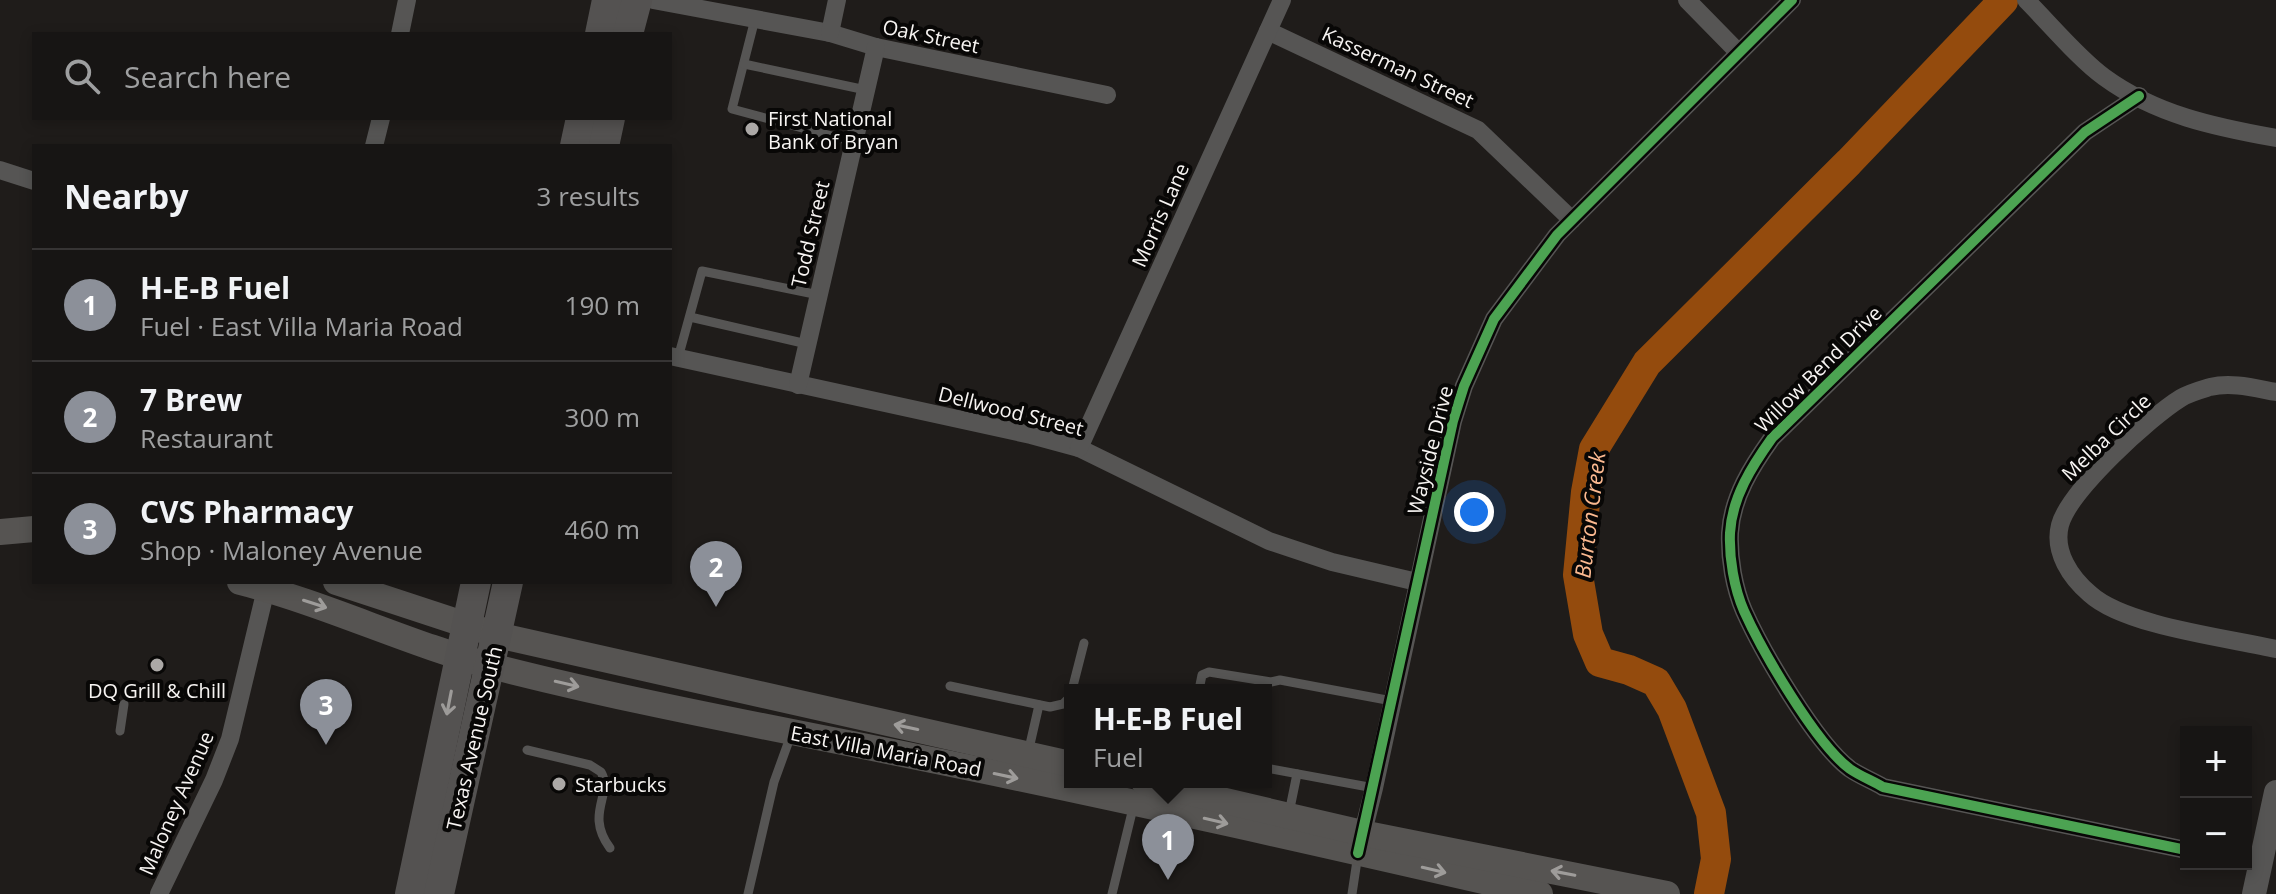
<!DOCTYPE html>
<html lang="en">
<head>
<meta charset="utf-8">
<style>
  body { margin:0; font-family:"Open Sans",sans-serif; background:#242222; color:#f1f3f6 }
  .controls { position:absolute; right:24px; bottom:24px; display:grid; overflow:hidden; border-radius:0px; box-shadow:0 4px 12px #0003 }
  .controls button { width:72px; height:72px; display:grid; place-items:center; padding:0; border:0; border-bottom:2px solid #363434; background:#171514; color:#f1f3f6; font:40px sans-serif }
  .you { position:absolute; left:1474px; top:512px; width:28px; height:28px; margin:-20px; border:6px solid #fff; border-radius:50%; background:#1a73e8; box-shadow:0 0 0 12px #1a73e833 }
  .badge { display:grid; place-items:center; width:52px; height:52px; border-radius:50%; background:#8c9099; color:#fff; font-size:26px; font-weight:700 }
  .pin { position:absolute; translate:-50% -66px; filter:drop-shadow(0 2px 4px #0008) }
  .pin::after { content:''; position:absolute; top:42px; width:28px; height:24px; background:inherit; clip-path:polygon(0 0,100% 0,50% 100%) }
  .popup { position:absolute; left:1064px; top:684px; width:208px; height:104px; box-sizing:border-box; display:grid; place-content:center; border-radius:0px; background:#171514; filter:drop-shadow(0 2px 6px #0005); font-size:26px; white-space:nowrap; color:#9e9fa0 }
  .popup b { font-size:30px; color:#f1f3f6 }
  .popup::after { content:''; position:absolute; left:50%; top:100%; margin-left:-16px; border:16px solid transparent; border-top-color:#171514 }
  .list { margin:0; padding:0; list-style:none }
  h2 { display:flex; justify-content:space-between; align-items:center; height:104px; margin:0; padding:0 32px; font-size:34px }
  h2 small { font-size:26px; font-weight:400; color:#9e9fa0 }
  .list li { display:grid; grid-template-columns:52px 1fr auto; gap:24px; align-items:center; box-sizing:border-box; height:112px; padding:0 32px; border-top:2px solid #363434 }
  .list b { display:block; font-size:30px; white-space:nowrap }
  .list p { margin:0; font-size:26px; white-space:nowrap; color:#9e9fa0 }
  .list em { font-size:26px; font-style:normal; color:#9e9fa0 }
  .icon { flex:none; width:44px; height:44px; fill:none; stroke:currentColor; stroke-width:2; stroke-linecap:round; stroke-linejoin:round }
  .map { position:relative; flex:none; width:2276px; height:894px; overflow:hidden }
  .search { position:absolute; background:#171514; box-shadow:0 4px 12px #0003; left:32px; top:32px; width:640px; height:88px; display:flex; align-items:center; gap:20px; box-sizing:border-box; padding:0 28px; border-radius:0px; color:#9e9fa0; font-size:30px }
  .panel { position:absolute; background:#171514; box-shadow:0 4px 12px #0003; left:32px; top:144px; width:640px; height:440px; border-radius:0px }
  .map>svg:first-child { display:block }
</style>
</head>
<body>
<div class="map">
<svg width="2276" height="894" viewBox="0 0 2276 894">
  <rect width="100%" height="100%" fill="#1f1c1a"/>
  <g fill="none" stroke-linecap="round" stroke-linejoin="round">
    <polyline stroke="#944b0d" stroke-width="30" points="1709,894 1716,859 1711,813 1672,709 1656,682 1629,670 1600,662 1588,634 1578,575 1586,492 1594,449 1647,363 1849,162 2003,1"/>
    <g stroke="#565554" stroke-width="9">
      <polyline points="755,19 732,109 854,142"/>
      <polyline points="744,64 866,90"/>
      <polyline points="690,317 807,344"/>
      <polyline points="678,358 702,271 819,295"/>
      <polyline points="950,686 1050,707 1063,704 1070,697"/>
      <polyline points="1072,690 1084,643"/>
      <polyline points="1199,690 1202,675 1209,672 1271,682 1280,680 1392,701"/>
      <polyline points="120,731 124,704"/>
      <path d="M527,750L590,765L601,772C614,794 584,813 610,848"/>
      <polyline points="1028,753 1039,705"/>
      <polyline points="1266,768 1374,788"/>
      <polyline points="1289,813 1297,774"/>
      <polyline points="748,894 774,782 791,735"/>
      <polyline points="1112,894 1134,804"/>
      <polyline points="1352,894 1358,854"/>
    </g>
    <g stroke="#565554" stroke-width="18">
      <polyline points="653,0 830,33 876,47 1107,95"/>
      <polyline points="1687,0 1739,53"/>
      <path d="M2026,0C2049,23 2079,59 2104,77C2156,115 2215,127 2276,138"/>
      <polyline points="1268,31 1478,130 1572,220"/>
      <polyline points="830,33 837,0"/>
      <polyline points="400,34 407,0"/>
      <path d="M2139,96L2085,132L1772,438C1752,466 1732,497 1730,533C1729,558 1734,588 1744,611C1762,651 1816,744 1850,769C1860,776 1873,781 1883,787L2186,850"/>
      <polyline points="374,146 381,118"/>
      <polyline points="0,170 34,181"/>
      <polyline points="670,356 1031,435 1079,448 1269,541 1332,562 1417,582"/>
      <polyline points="798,385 876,47"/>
      <path d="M2276,392C2254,388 2232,382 2210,387C2200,390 2189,393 2181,398C2150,417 2069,491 2060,525C2053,552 2071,578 2090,594C2125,626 2228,638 2276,649"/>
      <polyline points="1079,448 1282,0"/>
      <polyline points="1360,844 1374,788 1453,421 1464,386 1494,319 1557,235 1792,0"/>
      <polyline points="159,894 214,780 230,739 266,589"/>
    </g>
    <polyline stroke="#565554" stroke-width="24" points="2254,894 2276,792"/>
    <g stroke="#565452" stroke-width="26">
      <polyline points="0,532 34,529"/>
      <path d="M240,582C327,604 408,644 495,667C636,703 779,729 922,758C1129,800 1335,847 1540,894"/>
      <polyline points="336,582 497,635 1070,764"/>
      <polyline points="1144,782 1362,833 1667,894"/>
    </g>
    <g stroke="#545251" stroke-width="30">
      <polyline points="600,34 607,0"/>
      <polyline points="628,34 637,0"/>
      <polyline points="575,146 581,118"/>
      <polyline points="604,146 610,118"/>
      <polyline points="410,894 476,582"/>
      <polyline points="439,894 508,582"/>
    </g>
    <g stroke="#080706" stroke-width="15">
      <g id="cycleway">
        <path d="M2139,96L2085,132L1772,438C1752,466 1732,497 1730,533C1729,558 1734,588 1744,611C1762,651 1816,744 1850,769C1860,776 1873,781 1883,787L2186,850"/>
        <polyline points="1358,853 1453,421 1464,386 1494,319 1557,235 1792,0"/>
      </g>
    </g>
    <use href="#cycleway" stroke="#4ca352" stroke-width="10"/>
  </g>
  <defs><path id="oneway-shaft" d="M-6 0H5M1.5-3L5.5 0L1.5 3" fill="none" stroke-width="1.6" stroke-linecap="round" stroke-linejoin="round" transform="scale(2)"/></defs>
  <g stroke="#9e9c9a">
    <use href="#oneway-shaft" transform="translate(315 604) rotate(18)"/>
    <use href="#oneway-shaft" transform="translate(567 684) rotate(13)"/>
    <use href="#oneway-shaft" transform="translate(906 727) rotate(-168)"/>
    <use href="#oneway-shaft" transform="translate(1006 776) rotate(12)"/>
    <use href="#oneway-shaft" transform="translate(1216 821) rotate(13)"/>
    <use href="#oneway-shaft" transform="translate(1434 870) rotate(13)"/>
    <use href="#oneway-shaft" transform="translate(1563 873) rotate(-169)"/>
  </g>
  <use stroke="#9d9b99" href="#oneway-shaft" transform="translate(449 703) rotate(101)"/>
  <g fill="#aba8a6" stroke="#080706" stroke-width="3">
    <circle cx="752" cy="129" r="8"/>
    <circle cx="157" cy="665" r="8"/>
    <circle cx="559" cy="784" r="8"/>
  </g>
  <g text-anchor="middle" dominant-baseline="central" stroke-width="8" stroke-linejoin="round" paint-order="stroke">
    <g font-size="20" fill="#f7f4f2" stroke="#080706">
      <text transform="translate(931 36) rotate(12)">Oak Street</text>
      <text transform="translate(1398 67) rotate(25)">Kasserman Street</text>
      <text transform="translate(1160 215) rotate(-66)">Morris Lane</text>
      <text transform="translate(810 234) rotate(-77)">Todd Street</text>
      <text transform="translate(1818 369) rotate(-45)">Willow Bend Drive</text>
      <text transform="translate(1011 411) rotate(14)">Dellwood Street</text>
      <text transform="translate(2106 437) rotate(-44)">Melba Circle</text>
      <text transform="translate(1430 450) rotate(-76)">Wayside Drive</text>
      <text transform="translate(474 738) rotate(-77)">Texas Avenue South</text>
      <text transform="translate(886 751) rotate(11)">East Villa Maria Road</text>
      <text transform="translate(176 803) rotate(-66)">Maloney Avenue</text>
    </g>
    <g font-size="20" fill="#f7f4f2" stroke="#080706" text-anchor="start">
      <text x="768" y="118">First National<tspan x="768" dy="23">Bank of Bryan</tspan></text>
      <text x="157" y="690" text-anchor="middle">DQ Grill &amp; Chill</text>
      <text x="575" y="784">Starbucks</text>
    </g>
    <g font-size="22" font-style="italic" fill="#fbb990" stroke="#080706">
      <text transform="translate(1589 515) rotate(-83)">Burton Creek</text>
    </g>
  </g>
</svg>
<div class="controls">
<button>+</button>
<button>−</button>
</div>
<div class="you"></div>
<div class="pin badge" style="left:1168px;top:880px">1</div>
<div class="popup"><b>H-E-B Fuel</b>Fuel</div>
<div class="pin badge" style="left:716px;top:607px">2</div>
<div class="pin badge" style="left:326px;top:745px">3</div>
<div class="search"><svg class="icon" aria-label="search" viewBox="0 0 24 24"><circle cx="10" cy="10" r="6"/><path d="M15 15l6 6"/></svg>Search here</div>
<section class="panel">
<h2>Nearby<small>3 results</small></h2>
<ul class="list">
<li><span class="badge">1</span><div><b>H-E-B Fuel</b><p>Fuel · East Villa Maria Road</p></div><em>190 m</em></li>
<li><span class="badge">2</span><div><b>7 Brew</b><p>Restaurant</p></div><em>300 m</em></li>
<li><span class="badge">3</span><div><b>CVS Pharmacy</b><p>Shop · Maloney Avenue</p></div><em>460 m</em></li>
</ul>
</section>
</div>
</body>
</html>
